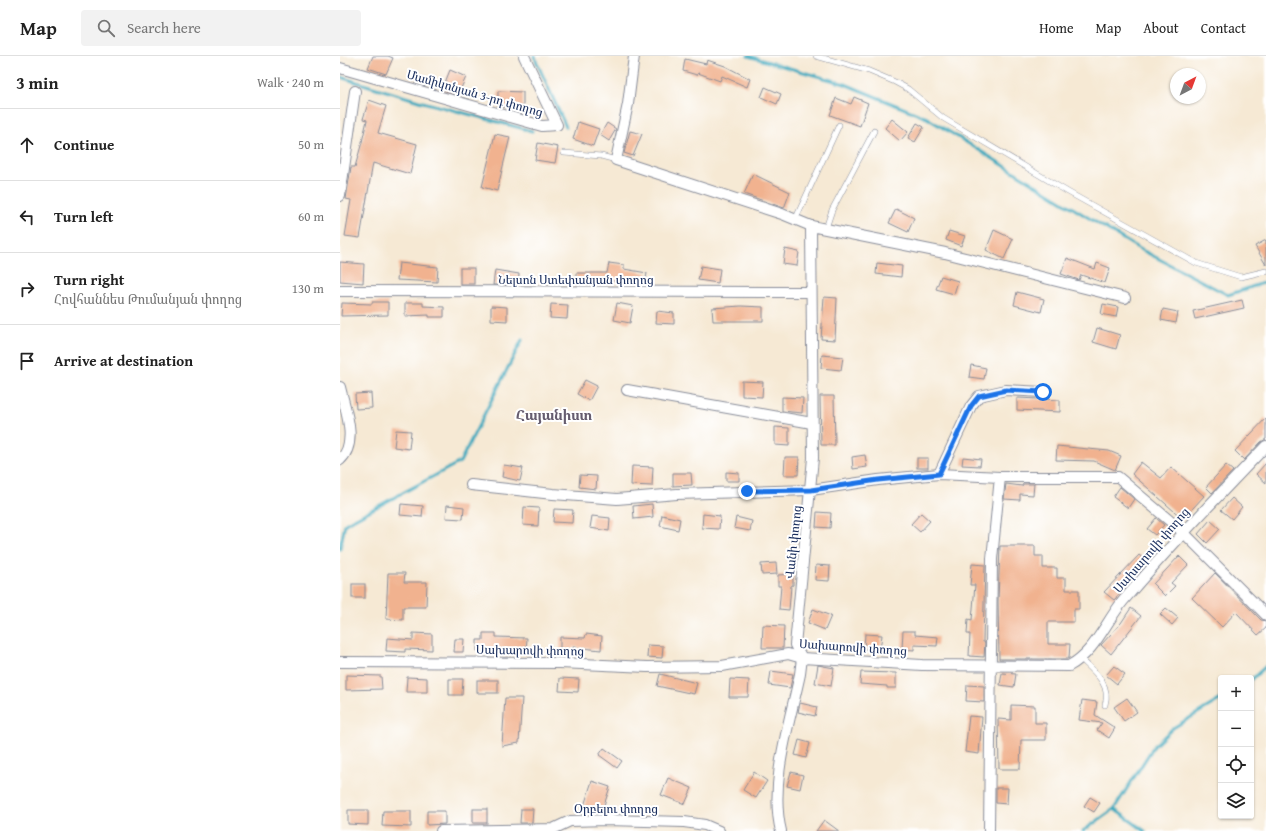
<!DOCTYPE html>
<html lang="en">
<head>
<meta charset="utf-8">
<style>
  body { margin:0; font-family:"Gentium Book Plus","Noto Serif Armenian",serif; background:#f2f2f2; color:#222 }
  .controls { position:absolute; right:12px; bottom:12px; display:grid; overflow:hidden; border-radius:4px; box-shadow:0 1px 3px #0004 }
  .controls button { width:36px; height:36px; display:grid; place-items:center; padding:0; border:0; border-bottom:1px solid #e0e0e0; background:#fff; color:#222; font:20px sans-serif }
  .compass { position:absolute; left:830px; top:12px; width:36px; height:36px; border-radius:50%; background:#fff; box-shadow:0 1px 3px #0004; rotate:41deg }
  .stop { position:absolute; width:12px; height:12px; margin:-9px; border:3px solid #1a73e8; border-radius:50%; background:#fff }
  .stop.end { background:#1a73e8; border-color:#fff; box-shadow:0 1px 4px #0008 }
  .list { margin:0; padding:0; list-style:none }
  h2 { display:flex; justify-content:space-between; align-items:center; height:52px; margin:0; padding:0 16px; font-size:17px }
  h2 small { font-size:13px; font-weight:400; color:#767676 }
  .list li { display:grid; grid-template-columns:26px 1fr auto; gap:12px; align-items:center; box-sizing:border-box; height:72px; padding:0 16px; border-top:1px solid #e0e0e0 }
  .list b { display:block; font-size:15px; white-space:nowrap }
  .list p { margin:0; font-size:13px; white-space:nowrap; color:#767676 }
  .list em { font-size:13px; font-style:normal; color:#767676 }
  .icon { flex:none; width:22px; height:22px; fill:none; stroke:currentColor; stroke-width:2; stroke-linecap:round; stroke-linejoin:round }
  .map { position:relative; flex:none; width:926px; height:775px; overflow:hidden }
  header { display:flex; align-items:center; gap:24px; box-sizing:border-box; height:56px; padding:0 20px; background:#fff; border-bottom:1px solid #e0e0e0 }
  header strong { font-size:19px }
  nav { display:flex; gap:22px; margin-inline-start:auto; font-size:14px }
  .search { width:280px; height:36px; background:#f2f2f2; display:flex; align-items:center; gap:10px; box-sizing:border-box; padding:0 14px; border-radius:4px; color:#767676; font-size:15px }
  main { display:flex }
  aside { flex:1; background:#fff }
  .map>svg:first-child { display:block }
</style>
</head>
<body>
<header>
<strong>Map</strong>
<div class="search"><svg class="icon" aria-label="search" viewBox="0 0 24 24"><circle cx="10" cy="10" r="6"/><path d="M15 15l6 6"/></svg>Search here</div>
<nav><a>Home</a><a>Map</a><a>About</a><a>Contact</a></nav>
</header>
<main>
<aside>
<h2>3 min<small>Walk · 240 m</small></h2>
<ul class="list">
<li><svg class="icon" aria-label="ahead" viewBox="0 0 24 24"><path d="M12 20V5M6 11l6-6 6 6"/></svg><div><b>Continue</b></div><em>50 m</em></li>
<li><svg class="icon" aria-label="left" viewBox="0 0 24 24"><path d="M17 20v-9H6M10 6l-5 5 5 5"/></svg><div><b>Turn left</b></div><em>60 m</em></li>
<li><svg class="icon" aria-label="right" viewBox="0 0 24 24"><path d="M7 20v-9h11M14 6l5 5-5 5"/></svg><div><b>Turn right</b><p>Հովհաննես Թումանյան փողոց</p></div><em>130 m</em></li>
<li><svg class="icon" aria-label="arrive" viewBox="0 0 24 24"><path d="M6 21V4h12l-3 4 3 4H6"/></svg><div><b>Arrive at destination</b></div></li>
</ul>
</aside>
<div class="map">
<svg width="926" height="775" viewBox="0 0 926 775">
  <rect width="100%" height="100%" fill="#fff"/>
  <filter id="ink" filterUnits="userSpaceOnUse"><feTurbulence type="fractalNoise" baseFrequency=".025" numOctaves="2"/><feDisplacementMap in="SourceGraphic" scale="8" xChannelSelector="R" yChannelSelector="G"/><feConvolveMatrix kernelMatrix="1 2 1 2 8 2 1 2 1" color-interpolation-filters="sRGB"/></filter>
  <filter id="wash" filterUnits="userSpaceOnUse"><feTurbulence type="fractalNoise" baseFrequency=".012" numOctaves="4" result="noise"/><feDisplacementMap in="SourceGraphic" scale="16" xChannelSelector="R" yChannelSelector="G"/><feGaussianBlur stdDeviation="0.9" result="paint"/><feColorMatrix in="noise" values="0 0 0 0 0 0 0 0 0 0 0 0 0 0 0 0 0 1.4 0 .05"/><feComposite in="paint" operator="in"/></filter>
  <g filter="url(#wash)">
    <rect width="100%" height="100%" fill="#f6e9d4"/>
    <g fill="none" stroke-linecap="round" stroke-linejoin="round">
      <g stroke="#3faabf" stroke-width="3">
        <polyline points="194,0 226,71"/>
        <polyline points="408,0 505,28 587,62 796,191 888,239 926,226"/>
        <polyline points="0,21 79,45 192,75"/>
        <polyline points="0,493 5,468 120,406 182,284"/>
        <polyline points="911,624 926,610"/>
        <polyline points="774,753 805,775"/>
        <polyline points="743,775 774,753 814,690 833,672 881,643"/>
      </g>
    </g>
    <g id="blocks">
      <g fill="#f1b28f">
        <polygon points="33,0 48,0 53,2 46,18 28,12"/>
        <polygon points="345,3 366,8 367,4 385,10 410,23 407,31 382,20 380,25 358,17 357,19 343,15"/>
        <polygon points="110,14 126,21 118,39 102,34"/>
        <polygon points="425,31 441,38 437,48 421,41"/>
        <polygon points="158,35 183,36 183,52 158,51"/>
        <polygon points="514,41 528,47 520,70 490,59 496,42 511,48"/>
        <polygon points="29,44 46,50 38,77 77,88 70,118 33,107 20,182 5,180 11,144 6,143 11,111 15,111 22,86 27,64 23,63"/>
        <polygon points="552,63 568,76 560,85 545,72"/>
        <polygon points="238,66 259,73 253,90 233,83"/>
        <polygon points="267,67 276,73 269,85 260,79"/>
        <polygon points="577,67 584,71 575,86 568,82"/>
        <polygon points="290,75 302,78 293,100 284,97"/>
        <polygon points="155,78 170,81 157,135 142,131"/>
        <polygon points="198,87 218,91 215,107 195,104"/>
        <polygon points="413,118 450,136 444,152 404,138"/>
        <polygon points="556,153 574,162 568,176 549,167"/>
        <polygon points="654,174 673,183 664,203 646,194"/>
        <polygon points="609,175 625,180 621,190 606,184"/>
        <polygon points="926,184 926,209 915,190"/>
        <polygon points="445,193 459,196 457,210 443,208"/>
        <polygon points="727,202 755,213 757,207 770,212 765,227 741,219 739,224 721,218"/>
        <polygon points="0,206 24,208 23,227 0,225"/>
        <polygon points="59,207 98,211 97,226 57,224"/>
        <polygon points="269,207 284,209 284,213 307,217 305,229 258,223 258,228 236,228 236,217 267,217"/>
        <polygon points="537,207 562,210 561,221 536,218"/>
        <polygon points="361,210 380,213 378,227 358,224"/>
        <rect x="120" y="212" width="14" height="16"/>
        <polygon points="155,214 179,218 178,229 153,229"/>
        <polygon points="601,220 618,225 614,238 596,233"/>
        <polygon points="677,236 704,243 701,256 674,249"/>
        <polygon points="484,241 497,242 495,284 481,283"/>
        <polygon points="902,244 904,252 855,263 853,255"/>
        <polygon points="32,246 48,246 48,259 1,260 2,247 32,248"/>
        <polygon points="65,247 83,247 83,250 104,251 104,261 89,261 89,259 65,260"/>
        <polygon points="277,247 293,250 290,267 274,264"/>
        <polygon points="211,248 228,249 227,263 210,262"/>
        <polygon points="763,248 778,251 776,261 761,258"/>
        <polygon points="151,250 167,251 167,265 151,264"/>
        <polygon points="401,250 423,251 423,265 373,265 372,252"/>
        <polygon points="823,253 838,256 836,267 821,264"/>
        <polygon points="317,255 334,257 334,268 316,267"/>
        <polygon points="757,272 780,279 776,293 753,286"/>
        <polygon points="482,299 503,301 501,314 481,312"/>
        <polygon points="631,309 646,312 644,323 629,321"/>
        <polygon points="245,324 257,330 249,345 237,338"/>
        <polygon points="402,325 423,326 422,341 402,340"/>
        <polygon points="31,337 32,352 16,353 15,338"/>
        <polygon points="480,340 494,340 495,389 481,389"/>
        <polygon points="442,341 463,342 462,357 442,355"/>
        <polygon points="677,342 720,344 720,356 677,354"/>
        <polygon points="926,362 926,383 921,386 904,404 895,395"/>
        <polygon points="435,371 449,372 449,390 435,389"/>
        <polygon points="56,374 71,375 69,393 54,391"/>
        <polygon points="717,390 769,395 781,400 775,414 754,405 716,404"/>
        <polygon points="525,399 527,411 513,413 512,401"/>
        <polygon points="445,401 459,401 458,419 444,419"/>
        <polygon points="623,401 641,403 640,410 622,409"/>
        <rect x="577" y="402" width="11" height="10"/>
        <polygon points="801,406 821,422 831,411 864,440 843,463 792,418"/>
        <polygon points="926,407 926,427 916,418"/>
        <polygon points="164,409 183,412 180,425 162,421"/>
        <polygon points="886,409 893,415 872,437 866,431"/>
        <polygon points="292,410 313,411 312,430 291,429"/>
        <polygon points="386,416 399,417 399,425 386,425"/>
        <polygon points="333,417 351,417 352,429 333,430"/>
        <polygon points="240,419 257,420 256,433 239,431"/>
        <polygon points="666,428 682,430 683,428 694,428 693,439 680,438 680,444 664,443"/>
        <polygon points="780,431 794,443 788,452 773,441"/>
        <polygon points="892,442 902,451 892,463 881,454"/>
        <polygon points="61,448 83,450 82,461 60,459"/>
        <polygon points="312,448 313,461 294,463 293,450"/>
        <polygon points="107,449 124,451 123,463 106,462"/>
        <polygon points="184,451 199,452 198,470 183,469"/>
        <polygon points="214,453 233,454 232,467 213,466"/>
        <polygon points="477,456 491,457 490,472 476,471"/>
        <polygon points="581,457 590,465 580,476 571,468"/>
        <polygon points="363,458 380,460 379,473 362,472"/>
        <polygon points="322,459 340,463 338,474 320,470"/>
        <polygon points="252,460 270,462 269,475 250,472"/>
        <polygon points="396,461 412,465 410,475 394,472"/>
        <polygon points="816,462 824,469 815,479 807,473"/>
        <polygon points="870,464 880,473 867,487 858,478"/>
        <polygon points="660,490 695,490 695,500 703,500 703,512 717,512 717,522 726,522 726,534 739,534 739,553 734,553 734,566 708,566 708,588 730,588 729,602 727,603 659,603 658,545"/>
        <polygon points="799,499 808,506 774,544 764,536"/>
        <polygon points="839,500 848,509 831,527 835,530 825,540 813,528"/>
        <polygon points="436,507 437,518 422,519 421,508"/>
        <polygon points="632,508 645,509 643,586 645,586 644,601 629,600 630,578 627,578 628,563 632,564 635,529 630,529"/>
        <polygon points="476,509 490,510 489,525 475,524"/>
        <polygon points="48,517 65,517 64,526 87,526 86,551 63,551 63,564 46,563"/>
        <polygon points="875,517 921,564 926,565 926,572 918,579 896,556 882,571 852,542"/>
        <polygon points="453,518 453,529 451,530 449,554 439,553 441,530 438,530 438,519"/>
        <rect x="12" y="528" width="13" height="14"/>
        <polygon points="791,552 801,560 771,598 761,589 781,567"/>
        <polygon points="826,552 838,562 832,569 820,558"/>
        <polygon points="473,553 491,560 485,574 468,567"/>
        <polygon points="423,569 444,570 443,592 422,592"/>
        <polygon points="563,575 575,575 575,579 598,581 597,590 574,589 574,594 562,593"/>
        <polygon points="73,577 92,578 92,594 65,593 65,596 46,595 47,582 73,584"/>
        <polygon points="143,577 156,577 156,581 187,582 186,595 156,594 156,596 137,595 137,584 143,584"/>
        <polygon points="246,578 262,580 261,594 233,591 232,600 220,600 220,581 245,582"/>
        <polygon points="525,578 542,579 540,594 524,593"/>
        <polygon points="115,583 124,583 123,596 114,596"/>
        <polygon points="308,589 323,590 322,602 307,601"/>
        <polygon points="478,609 494,612 491,630 475,627"/>
        <polygon points="774,610 785,618 777,628 766,619"/>
        <polygon points="431,615 453,618 450,632 429,629"/>
        <polygon points="521,616 556,617 556,632 547,632 547,630 520,628"/>
        <polygon points="662,617 676,618 674,631 660,629"/>
        <polygon points="320,618 357,627 354,638 317,630"/>
        <polygon points="6,619 41,620 42,633 6,634"/>
        <polygon points="67,621 87,622 87,636 66,636"/>
        <polygon points="220,622 239,623 238,636 219,635"/>
        <polygon points="109,623 123,623 122,639 109,639"/>
        <polygon points="390,623 409,624 408,641 389,641"/>
        <rect x="137" y="624" width="21" height="13"/>
        <polygon points="627,629 644,630 644,646 626,645"/>
        <polygon points="165,642 182,642 179,687 162,690"/>
        <polygon points="787,642 797,656 784,665 774,651"/>
        <polygon points="742,644 757,646 755,659 775,672 769,682 757,674 762,667 739,664"/>
        <polygon points="460,647 477,651 475,660 458,656"/>
        <polygon points="671,649 695,650 695,667 706,667 706,684 681,684 680,713 659,713 658,663 671,664"/>
        <polygon points="629,660 642,661 639,698 625,696"/>
        <polygon points="459,684 470,687 466,702 455,699"/>
        <polygon points="264,692 282,705 277,712 259,699"/>
        <polygon points="414,716 427,725 416,742 403,734"/>
        <polygon points="451,716 463,719 460,733 447,730"/>
        <polygon points="328,722 352,732 345,748 321,739"/>
        <polygon points="252,725 270,731 261,758 256,758 243,753"/>
        <polygon points="656,732 668,732 667,748 656,747"/>
        <polygon points="750,741 760,747 754,756 744,750"/>
        <rect x="133" y="753" width="14" height="14"/>
        <polygon points="181,753 193,753 192,767 180,767"/>
        <polygon points="8,754 28,754 28,769 8,768"/>
        <polygon points="43,755 71,755 71,771 42,770"/>
        <polygon points="87,755 105,755 105,768 87,769"/>
        <polygon points="484,764 499,775 476,775"/>
      </g>
    </g>
  </g>
  <g filter="url(#ink)">
    <use href="#blocks" fill-opacity="0" stroke="#888c99" stroke-width="1"/>
    <g fill="none" stroke-linecap="round" stroke-linejoin="round">
      <g stroke="#888c99" stroke-width="6">
        <g id="service">
          <polyline points="476,0 529,15 555,26 568,33 603,62 728,136 856,207 901,221 926,215"/>
          <polyline points="224,97 261,100 276,104"/>
          <polyline points="455,164 499,69"/>
          <polyline points="486,172 492,154 534,75"/>
          <path d="M742,604C756,617 771,629 765,649"/>
        </g>
      </g>
      <g stroke="#888c99" stroke-width="12">
        <g id="minor">
          <polyline points="294,0 288,48 276,104 442,158 471,170 605,197 785,242"/>
          <polyline points="0,12 202,70 217,69 184,0"/>
          <polyline points="0,140 15,35"/>
          <polyline points="0,235 471,236"/>
          <path d="M0,331C5,353 19,387 0,404"/>
          <polyline points="287,334 472,367"/>
          <polyline points="599,418 631,350 639,340 666,334 703,336"/>
          <polyline points="131,429 213,438 277,443 337,438 471,434 538,424 599,418 660,421 778,421 843,476 926,559"/>
          <path d="M0,606L220,607L307,611L382,610L448,598L462,602L582,609L729,610C755,596 765,567 783,545C829,491 877,441 926,390"/>
          <polyline points="101,775 213,773 230,765 267,764 344,766 365,769 379,775"/>
          <path d="M441,775C429,727 450,666 460,618L462,602L455,589L473,402L471,170"/>
          <polyline points="649,775 652,503 660,421"/>
        </g>
      </g>
      <use href="#service" stroke="#fff" stroke-width="5"/>
      <use href="#minor" stroke="#fff" stroke-width="10"/>
    </g>
  </g>
  <g fill="none" stroke-linecap="round" stroke-linejoin="round" filter="url(#ink)">
    <polyline stroke="#1a73e8" stroke-width="5" points="407,435 471,434 538,424 599,418 631,350 639,340 666,334 703,336"/>
  </g>
  <g text-anchor="middle" dominant-baseline="central" stroke-width="4" stroke-linejoin="round" paint-order="stroke">
    <g font-size="12" fill="#1b2f5e" stroke="#fff">
      <text transform="translate(135 37) rotate(16)">Մամիկոնյան 3-րդ փողոց</text>
      <text x="236" y="223">Նելսոն Ստեփանյան փողոց</text>
      <text transform="translate(453 486) rotate(-84)">Վանի փողոց</text>
      <text transform="translate(811 494) rotate(-49)">Սախարովի փողոց</text>
      <text transform="translate(513 591) rotate(4)">Սախարովի փողոց</text>
      <text transform="translate(190 594) rotate(1)">Սախարովի փողոց</text>
      <text x="276" y="752">Օրբելու փողոց</text>
    </g>
    <g font-size="14" font-weight="bold" fill="#665d6f" stroke="#fff">
      <text x="214" y="359">Հայանիստ</text>
    </g>
  </g>
</svg>
<div class="controls">
<button>+</button>
<button>−</button>
<button><svg class="icon" aria-label="locate" viewBox="0 0 24 24"><circle cx="12" cy="12" r="6"/><path d="M12 2v4M12 18v4M2 12h4M18 12h4"/></svg></button>
<button><svg class="icon" aria-label="layers" viewBox="0 0 24 24"><path d="M12 4l9 5-9 5-9-5zM3 14l9 5 9-5"/></svg></button>
</div>
<svg class="compass" viewBox="-18 -18 36 36"><path d="M0-13l5 13h-10z" fill="#e53935"/><path d="M0 13l5-13h-10z" fill="#767676"/></svg>
<div class="stop" style="left:703px;top:336px"></div>
<div class="stop end" style="left:407px;top:435px"></div>
</div>
</main>
</body>
</html>
